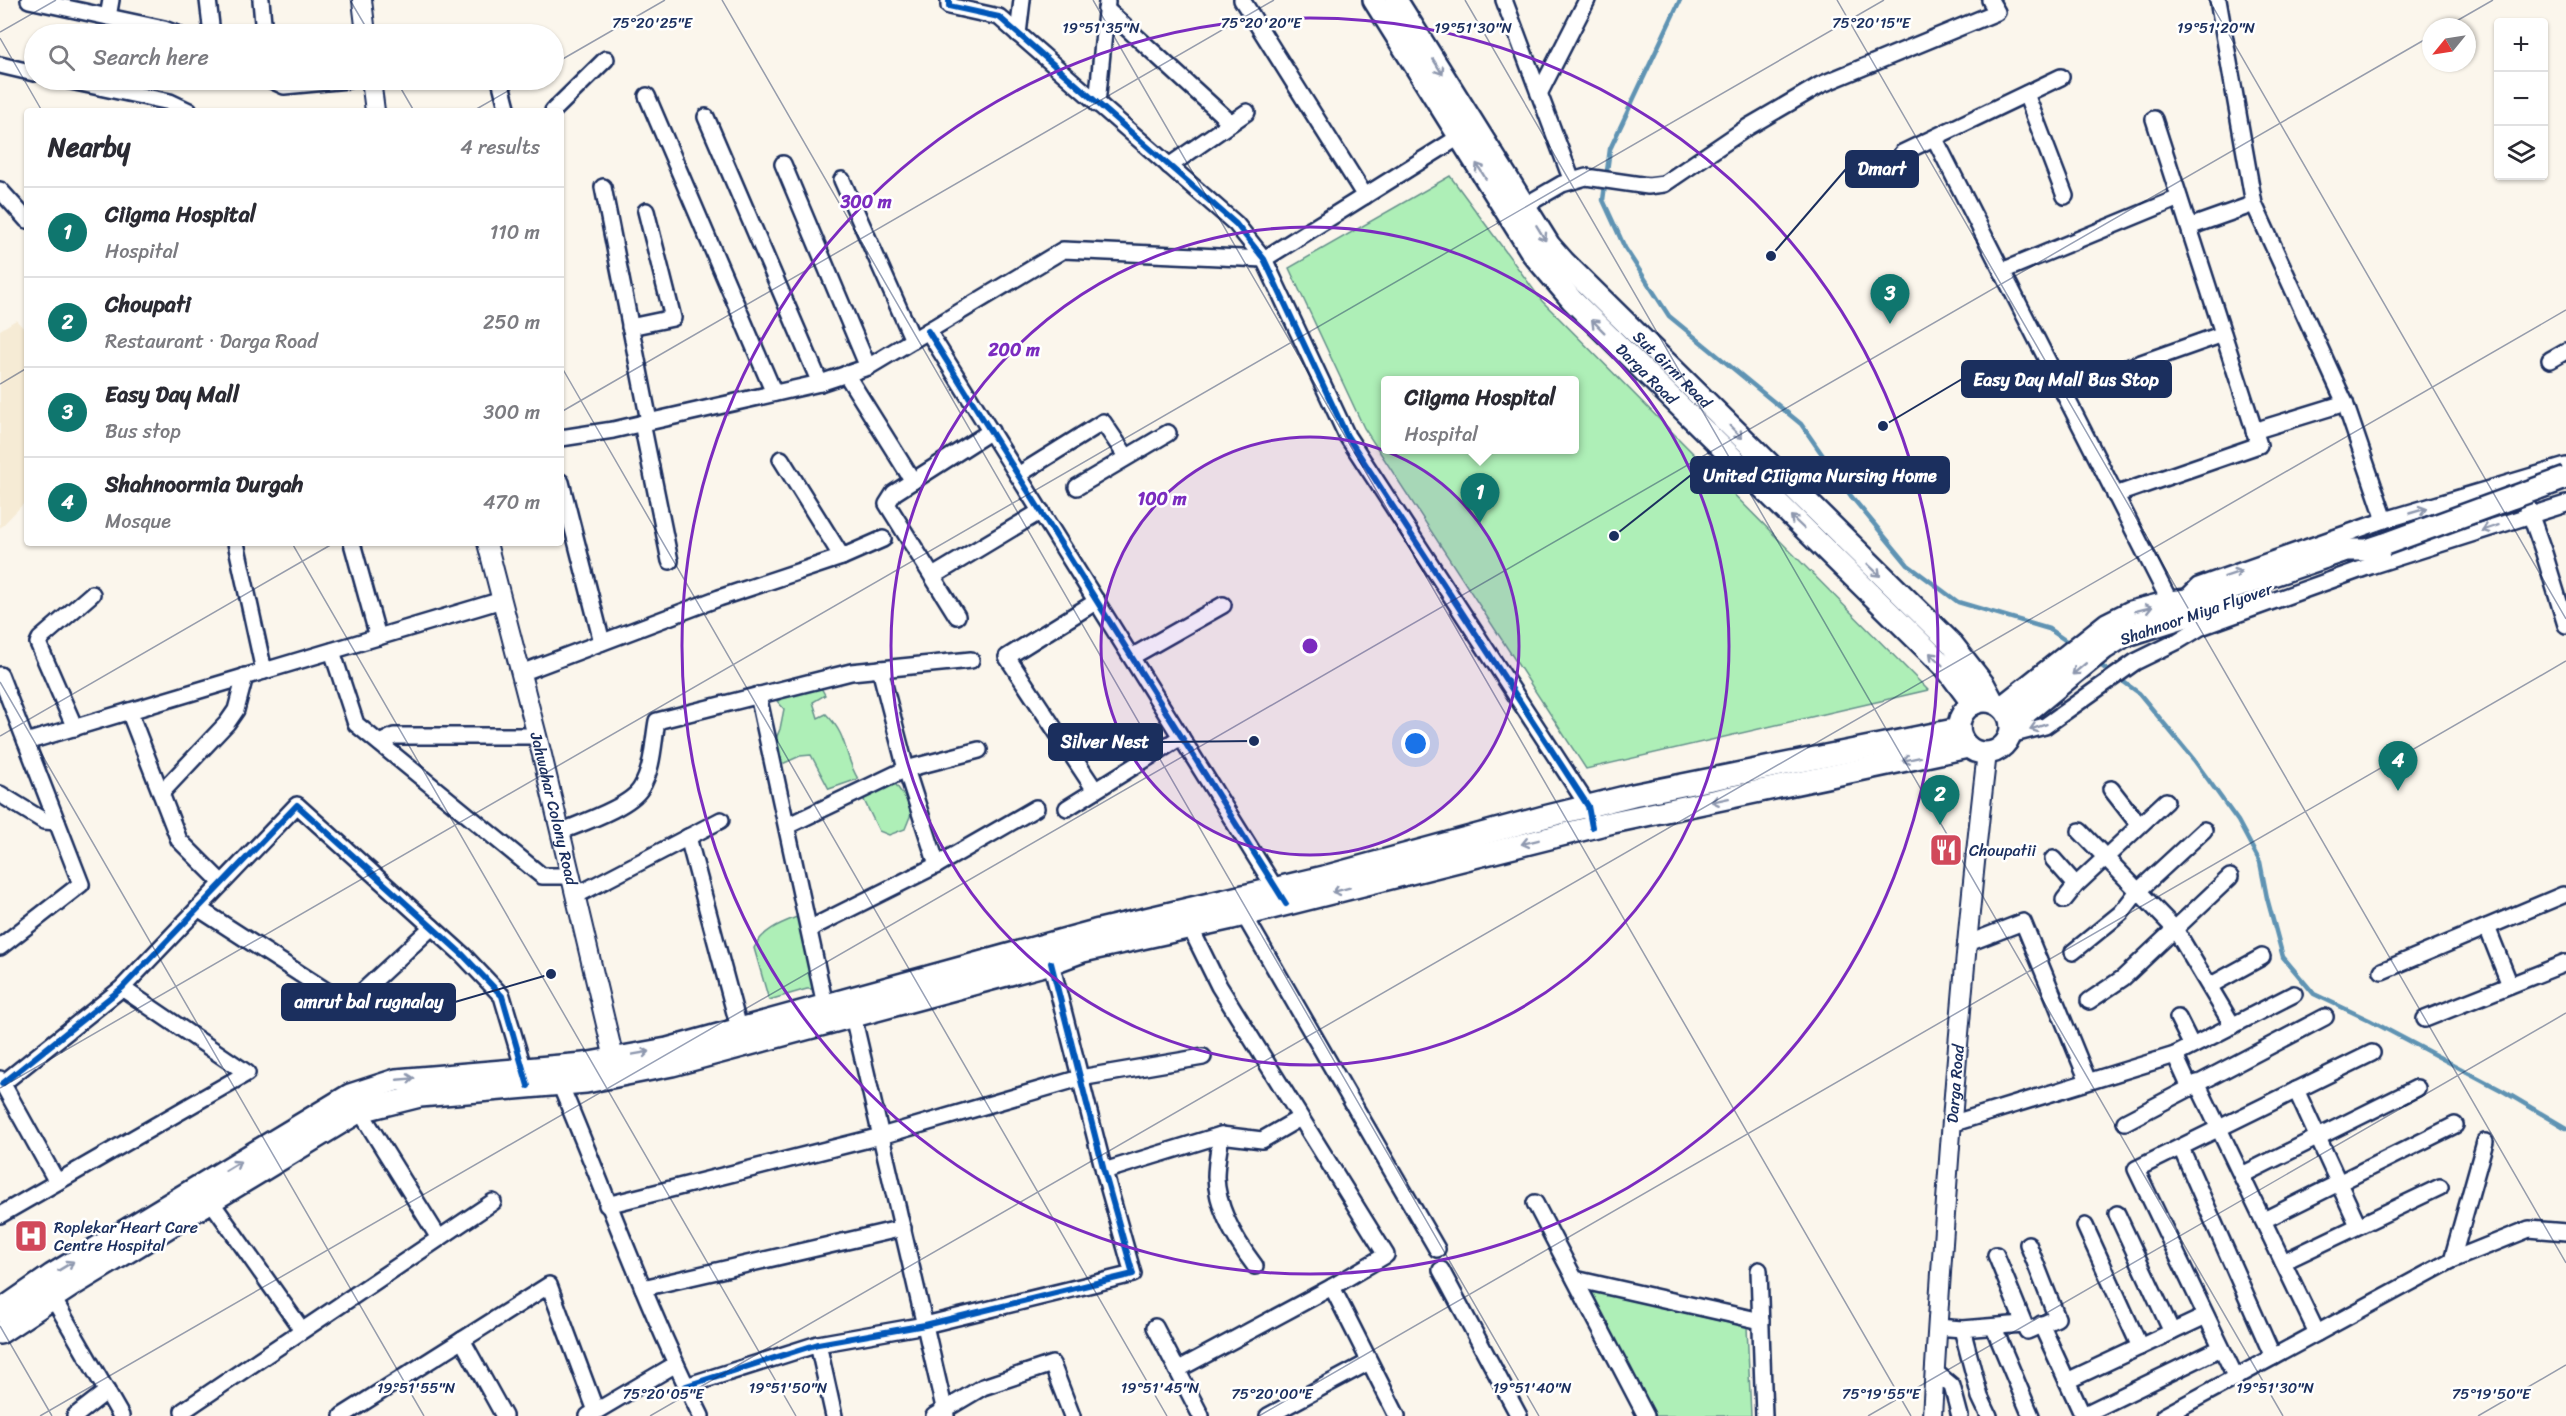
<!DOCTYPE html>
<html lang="en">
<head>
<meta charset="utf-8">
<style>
  body { margin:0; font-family:Sriracha,sans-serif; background:#f7f7f7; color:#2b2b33 }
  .controls { position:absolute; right:18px; top:18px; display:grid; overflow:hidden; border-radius:6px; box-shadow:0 2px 4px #0004 }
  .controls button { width:54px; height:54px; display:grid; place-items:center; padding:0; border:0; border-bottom:2px solid #e1e1e2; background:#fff; color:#2b2b33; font:30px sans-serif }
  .compass { position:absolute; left:2422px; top:18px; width:54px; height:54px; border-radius:50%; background:#fff; box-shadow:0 2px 4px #0004; rotate:240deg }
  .you { position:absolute; left:1416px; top:744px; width:21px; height:21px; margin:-15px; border:4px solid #fff; border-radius:50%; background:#1a73e8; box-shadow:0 0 0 9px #1a73e833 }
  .badge { display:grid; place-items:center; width:39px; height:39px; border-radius:50%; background:#0f766e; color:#fff; font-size:20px; font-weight:700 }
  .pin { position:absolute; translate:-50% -50px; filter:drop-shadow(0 2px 3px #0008) }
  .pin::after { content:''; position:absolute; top:32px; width:21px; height:18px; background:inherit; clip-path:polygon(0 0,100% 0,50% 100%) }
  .popup { position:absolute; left:1381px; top:376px; width:198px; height:78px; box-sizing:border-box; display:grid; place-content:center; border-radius:6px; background:#fff; filter:drop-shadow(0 2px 4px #0005); font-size:20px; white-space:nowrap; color:#7c7c81 }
  .popup b { font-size:22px; color:#2b2b33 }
  .popup::after { content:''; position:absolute; left:50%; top:100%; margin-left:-12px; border:12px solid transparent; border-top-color:#fff }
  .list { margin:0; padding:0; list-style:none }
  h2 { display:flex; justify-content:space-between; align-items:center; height:78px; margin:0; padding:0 24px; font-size:26px }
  h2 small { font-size:20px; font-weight:400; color:#7c7c81 }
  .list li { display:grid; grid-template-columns:39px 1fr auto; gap:18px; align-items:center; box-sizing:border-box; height:90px; padding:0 24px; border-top:2px solid #e1e1e2 }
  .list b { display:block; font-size:22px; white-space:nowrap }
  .list p { margin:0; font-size:20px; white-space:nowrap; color:#7c7c81 }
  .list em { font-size:20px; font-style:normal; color:#7c7c81 }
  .icon { flex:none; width:33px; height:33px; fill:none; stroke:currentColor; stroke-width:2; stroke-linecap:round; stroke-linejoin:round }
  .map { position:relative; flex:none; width:2566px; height:1416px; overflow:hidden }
  .search { position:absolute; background:#fff; box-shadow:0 2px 4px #0004; left:24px; top:24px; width:540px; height:66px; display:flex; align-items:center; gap:15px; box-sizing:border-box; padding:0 21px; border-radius:33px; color:#7c7c81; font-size:22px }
  .panel { position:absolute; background:#fff; box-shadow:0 2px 4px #0004; left:24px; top:108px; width:540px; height:438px; border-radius:6px }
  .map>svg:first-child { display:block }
</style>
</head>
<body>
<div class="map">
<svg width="2566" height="1416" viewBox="0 0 2566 1416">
  <rect width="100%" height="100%" fill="#fbf6ec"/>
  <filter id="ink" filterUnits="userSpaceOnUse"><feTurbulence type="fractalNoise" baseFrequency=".0167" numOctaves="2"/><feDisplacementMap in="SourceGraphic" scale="12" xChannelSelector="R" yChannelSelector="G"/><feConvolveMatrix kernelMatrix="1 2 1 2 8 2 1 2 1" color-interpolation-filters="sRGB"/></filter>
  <g filter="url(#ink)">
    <polygon fill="#f6ebd5" points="16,320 27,332 27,500 0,528 0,330"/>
    <g fill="#aeefb7" stroke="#648f8a" stroke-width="1.5" fill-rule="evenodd">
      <path d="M1450,176L1542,301L1928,690L1586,769L1364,428L1289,268ZM1386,380H1574V450H1386Z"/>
      <path d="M819,684L825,695L813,702L818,718L826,714C849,737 843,754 858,779L829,789L811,755L800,756L780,765L773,746L780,729L784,709L777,701L803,688Z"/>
      <polygon points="892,779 913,809 905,829 889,835 879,831 862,796"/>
      <path d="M797,917L819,989H807L769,1000L754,948C763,930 779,924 797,917Z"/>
      <polygon points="1590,1291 1747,1327 1751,1416 1656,1416"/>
    </g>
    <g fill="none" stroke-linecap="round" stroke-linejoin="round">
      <g stroke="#5e93b3" stroke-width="4.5">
        <polyline points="1680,0 1610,149 1603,200 1625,248 1669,316 1801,424 1851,496 1908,565 1958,602 2049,629 2072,645"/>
        <polyline points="2096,662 2139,693 2194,760 2238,821 2260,862 2267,898 2283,957 2314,994 2369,1020 2503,1091 2566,1128"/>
      </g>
      <g stroke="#1b2f5e" stroke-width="20">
        <g id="minor">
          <polyline points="29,0 164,29 177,34"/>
          <polyline points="208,0 212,34"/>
          <polyline points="261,0 264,34"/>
          <polyline points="949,0 949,6 999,17 1236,224 1264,259 1347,436 1588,806 1590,815"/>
          <polyline points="1242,0 1365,196"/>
          <polyline points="1504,0 1572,181"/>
          <polyline points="2218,0 2254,204 2345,403 2385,520"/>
          <polyline points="1106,9 1231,123"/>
          <polyline points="108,17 111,0"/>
          <polyline points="1018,34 1022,0"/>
          <polyline points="0,65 34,73"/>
          <polyline points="66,80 170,102 189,111"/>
          <polyline points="271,80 284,86 348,80"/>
          <polyline points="500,80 508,111"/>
          <polyline points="1539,94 1587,0"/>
          <polyline points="2026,94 2065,196"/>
          <polyline points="647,96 774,393"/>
          <polyline points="1097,104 1107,2"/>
          <polyline points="553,111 606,59"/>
          <polyline points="706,117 820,383"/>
          <polyline points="1935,139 2170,602"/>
          <polyline points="1902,153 2061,77"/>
          <polyline points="783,164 868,367"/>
          <polyline points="1169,166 1247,112"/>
          <polyline points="842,180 913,340"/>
          <polyline points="603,187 649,421"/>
          <polyline points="0,190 27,220"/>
          <polyline points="1517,210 1562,184 1586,177 1648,186 1664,184 1748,127 1820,85 1997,12 1990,0"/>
          <polyline points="2189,227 2254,204"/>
          <polyline points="2002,271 2179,198"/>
          <polyline points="630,327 673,318 646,211"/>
          <polyline points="928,331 1280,896"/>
          <polyline points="2550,360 2566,351"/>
          <polyline points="846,374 913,481"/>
          <polyline points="2062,391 2223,334"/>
          <polyline points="642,423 670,561"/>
          <polyline points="2254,431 2345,403"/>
          <polyline points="561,438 613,430 820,383 868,367 1063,250 1264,259 1467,132"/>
          <polyline points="781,459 842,557"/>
          <polyline points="1018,475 1103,422 1126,456"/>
          <polyline points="561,482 602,642"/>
          <polyline points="2520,485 2544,553 2566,625"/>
          <polyline points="1077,487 1168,433"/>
          <polyline points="2115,495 2259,445 2154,119"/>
          <polyline points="236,543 264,671"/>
          <polyline points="352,543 378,637"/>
          <polyline points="933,576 1041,511"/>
          <polyline points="2183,601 2198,586 2385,520 2566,466"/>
          <polyline points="957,616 887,504 894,493 991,431"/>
          <polyline points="332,651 356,724 542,876 571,876"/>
          <polyline points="1133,656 1223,605"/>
          <polyline points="880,669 906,769 937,865"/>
          <polyline points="521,673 719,598 842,557 883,539"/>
          <polyline points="0,675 81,884 0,947"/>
          <polyline points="758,695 825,1005"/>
          <polyline points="129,711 179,840 222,883"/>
          <polyline points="75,728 38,643 40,639 92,594"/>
          <polyline points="2010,735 2045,726 2135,662 2178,641 2201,627 2370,566 2566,504"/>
          <polyline points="26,742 502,600"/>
          <polyline points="380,743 394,736 537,736"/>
          <polyline points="2111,789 2139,825"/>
          <polyline points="1095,790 1007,657 1097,601"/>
          <polyline points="161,793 227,723 236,710 245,676"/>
          <polyline points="0,794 44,821 57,822"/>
          <polyline points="1067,808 1181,737"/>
          <polyline points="787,826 906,769 979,750"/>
          <polyline points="2080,831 2175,929 2233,1026"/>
          <path d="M560,832C581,823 630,807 641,788C653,769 653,743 657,721L851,672L971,660"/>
          <polyline points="688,837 739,1028"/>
          <polyline points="2053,859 2076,885"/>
          <polyline points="575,896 721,820"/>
          <polyline points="2064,900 2076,885 2166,801"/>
          <polyline points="198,908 348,1005 432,927"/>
          <polyline points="1244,915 1437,1249"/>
          <polyline points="2487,927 2510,985"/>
          <polyline points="809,929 937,865 1036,808"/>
          <polyline points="1966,944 2023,922 2088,1081"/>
          <polyline points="2073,952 2121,913 2138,891 2204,830"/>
          <polyline points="2382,971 2563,895"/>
          <polyline points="2211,985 2262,957"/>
          <polyline points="2089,1001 2123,978 2230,877"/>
          <polyline points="853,1016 946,1416"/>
          <polyline points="2178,1018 2192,1046"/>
          <polyline points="2425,1019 2566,963"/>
          <path d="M557,1077C605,1190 646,1306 701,1416"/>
          <polyline points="0,1079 57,1182"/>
          <polyline points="2197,1083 2317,1333"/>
          <polyline points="2,1084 122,988 297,805 463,955 502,996 526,1077"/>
          <polyline points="2190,1088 2175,1055 2294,994"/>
          <polyline points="2296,1090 2358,1225"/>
          <polyline points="355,1103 439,1238"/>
          <polyline points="2125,1122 2325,1017"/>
          <polyline points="1951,1124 2175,1055"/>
          <path d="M1221,1135C1219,1149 1216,1163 1216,1177C1217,1209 1236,1241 1255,1266"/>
          <polyline points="2181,1148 2273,1357"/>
          <polyline points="1104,1171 1221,1135 1262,1140 1300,1118"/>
          <polyline points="2242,1175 2417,1088"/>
          <polyline points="205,1193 302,1330"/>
          <polyline points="1535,1203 1646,1416"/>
          <polyline points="607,1205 881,1136 1080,1078 1203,1057"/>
          <polyline points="2117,1214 2172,1332"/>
          <polyline points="0,1215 247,1073 122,988"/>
          <polyline points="2264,1220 2455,1125"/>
          <polyline points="2085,1226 2140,1347"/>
          <polyline points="1996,1255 2027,1331 2057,1318 2028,1244"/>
          <polyline points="2452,1260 2485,1142"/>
          <polyline points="2283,1262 2440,1187"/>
          <polyline points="1441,1270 1519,1416"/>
          <polyline points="1759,1270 1764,1416"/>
          <polyline points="1575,1279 1761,1321"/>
          <polyline points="1332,1287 1397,1416"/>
          <polyline points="643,1288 903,1228"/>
          <polyline points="49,1291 121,1416"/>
          <polyline points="2041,1324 2083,1416"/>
          <polyline points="1155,1327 1201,1416"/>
          <polyline points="1937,1327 1962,1329 2023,1324"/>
          <polyline points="1994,1328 2031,1416"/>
          <polyline points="1962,1329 1980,1397 1989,1416"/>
          <polyline points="462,1340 504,1416"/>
          <polyline points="818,1344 834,1416"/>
          <polyline points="1177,1370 1332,1287 1386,1255 1219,986 1190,927"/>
          <polyline points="1934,1371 1952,1386 1960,1416"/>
          <polyline points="2236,1378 2136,1169 2372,1053"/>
          <polyline points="2067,1381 2206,1316"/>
          <polyline points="686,1386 818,1344 925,1325 1133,1274 1104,1171 1051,963"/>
          <polyline points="183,1411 493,1202"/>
          <polyline points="2083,1415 2221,1348"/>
          <polyline points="75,1416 107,1391"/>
          <polyline points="342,1416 549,1285 596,1411"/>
          <polyline points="588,1416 676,1364"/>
          <polyline points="934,1416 983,1387 1052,1364 1072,1416"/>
          <polyline points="1268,1416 1369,1362"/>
          <polyline points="2164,1416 2452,1260 2529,1229 2566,1232"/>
        </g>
      </g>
      <g stroke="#1b2f5e" stroke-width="22">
        <g id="tertiary">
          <polyline points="362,0 366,34"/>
          <polyline points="371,80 375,111"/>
          <path id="s1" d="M487,543L542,755L617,1071"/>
          <path id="s2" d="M1932,1416C1945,1195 1961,974 1987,753"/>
        </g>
      </g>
      <g stroke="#1b2f5e" stroke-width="26">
        <g id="secondary">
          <path id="s3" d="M1374,0L1533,254L1572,300L1946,668L1973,704"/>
          <path id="s4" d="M1396,0L1549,245L1564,262L1952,644L1984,685L1993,702"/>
          <circle cx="1985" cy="727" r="26"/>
          <polyline points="2002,707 2107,624 2131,612 2170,602 2205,598 2346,550 2367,550 2385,544"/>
          <polyline points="2011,725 2105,648 2124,636 2224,604"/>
          <polyline points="0,1311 52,1275 350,1095 396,1080 584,1064 667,1049 1095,931 1324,877 1544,817 1633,795 1959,729"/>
          <polyline points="0,1333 73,1285 360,1111 420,1096 586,1082 672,1065 1051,963 1083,951 1232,918 1613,822 1968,747"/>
        </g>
      </g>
      <use href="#minor" stroke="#fff" stroke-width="15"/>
      <use href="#tertiary" stroke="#fff" stroke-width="18"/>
      <use href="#secondary" stroke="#fff" stroke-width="21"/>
      <g stroke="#1b2f5e" stroke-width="26" stroke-linecap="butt">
        <polyline id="secondary-bridge" points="2385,544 2566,478"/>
      </g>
      <use href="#secondary-bridge" stroke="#fff" stroke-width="21"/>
      <g stroke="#fff" stroke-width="10">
        <g id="cycleway">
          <polyline points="949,0 949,6 999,17 1236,224 1264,259 1347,436 1588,806 1592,827"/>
          <polyline points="928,331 1286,904"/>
          <polyline points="2,1084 122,988 297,805 463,955 502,996 528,1086"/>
          <polyline points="686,1386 818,1344 925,1325 1133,1274 1104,1171 1051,963"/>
        </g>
      </g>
      <use href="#cycleway" stroke="#0057b8" stroke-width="6"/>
    </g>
    <defs><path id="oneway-shaft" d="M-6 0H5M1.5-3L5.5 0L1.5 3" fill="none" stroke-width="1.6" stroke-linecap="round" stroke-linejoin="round" transform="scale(1.5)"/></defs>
    <g stroke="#8d97ae">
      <use href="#oneway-shaft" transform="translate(1438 67) rotate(58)"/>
      <use href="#oneway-shaft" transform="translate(1481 171) rotate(-122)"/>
      <use href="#oneway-shaft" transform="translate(1541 233) rotate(59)"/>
      <use href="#oneway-shaft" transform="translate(1598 326) rotate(-135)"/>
      <use href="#oneway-shaft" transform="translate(1736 432) rotate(45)"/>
      <use href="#oneway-shaft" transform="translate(2418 511) rotate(-16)"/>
      <use href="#oneway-shaft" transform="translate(1797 522) rotate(-136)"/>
      <use href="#oneway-shaft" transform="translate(2490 528) rotate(162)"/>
      <use href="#oneway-shaft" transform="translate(1874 570) rotate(44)"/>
      <use href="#oneway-shaft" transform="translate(2233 574) rotate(-19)"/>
      <use href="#oneway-shaft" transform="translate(2144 609) rotate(-14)"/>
      <use href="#oneway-shaft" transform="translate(1936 659) rotate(-136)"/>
      <use href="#oneway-shaft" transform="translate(2079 669) rotate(140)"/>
      <use href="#oneway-shaft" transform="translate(2038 727) rotate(162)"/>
      <use href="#oneway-shaft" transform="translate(1911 759) rotate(168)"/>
      <use href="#oneway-shaft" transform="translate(1720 800) rotate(168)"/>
      <use href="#oneway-shaft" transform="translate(1530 842) rotate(166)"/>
      <use href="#oneway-shaft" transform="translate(1341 890) rotate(165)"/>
      <use href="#oneway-shaft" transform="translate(641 1053) rotate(-10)"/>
      <use href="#oneway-shaft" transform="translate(406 1079) rotate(-5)"/>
      <use href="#oneway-shaft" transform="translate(233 1166) rotate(-31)"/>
      <use href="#oneway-shaft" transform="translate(66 1266) rotate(-31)"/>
    </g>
  </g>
  <path fill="none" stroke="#1b2f5e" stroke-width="1.5" stroke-opacity="0.45" d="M350,0L370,34M722,0L1539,1416M1093,0L1911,1416M1465,0L2283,1416M1837,0L2566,1263M2209,0L2566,619M2446,27L2493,0M0,32L56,0M0,38L42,111M554,64L665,0M396,80L414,111M473,111L527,80M561,366L1167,1416M0,384L27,368M561,412L1274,0M292,543L796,1416M0,682L424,1416M0,736L334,543M0,1088L1884,0M0,1326L52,1416M40,1416L2431,36M650,1416L2566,310M1259,1416L2566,661M1868,1416L2566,1013M2478,1416L2566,1365"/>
  <circle cx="1310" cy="646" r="209" fill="#7b2cbf" fill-opacity=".12"/>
  <g fill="none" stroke="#7b2cbf" stroke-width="3">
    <circle cx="1310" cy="646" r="209"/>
    <circle cx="1310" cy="646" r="419"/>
    <circle cx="1310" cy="646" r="628"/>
  </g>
  <defs>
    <g id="restaurant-square" transform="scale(1.725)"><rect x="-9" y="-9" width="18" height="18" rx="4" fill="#d1495b" stroke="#fff"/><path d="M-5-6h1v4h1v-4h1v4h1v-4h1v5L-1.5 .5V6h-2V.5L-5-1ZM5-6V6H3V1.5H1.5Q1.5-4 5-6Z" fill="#fff"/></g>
    <g id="hospital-square" transform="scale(1.725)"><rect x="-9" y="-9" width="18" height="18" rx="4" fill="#d1495b" stroke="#fff"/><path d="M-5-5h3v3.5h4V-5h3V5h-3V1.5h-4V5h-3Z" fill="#fff"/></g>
  </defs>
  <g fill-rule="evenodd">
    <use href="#restaurant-square" x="1946" y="850"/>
    <use href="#hospital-square" x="31" y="1236"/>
  </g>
  <g text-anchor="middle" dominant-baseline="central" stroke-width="5" stroke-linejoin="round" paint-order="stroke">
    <g font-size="16" fill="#1b2f5e" stroke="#fff">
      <text stroke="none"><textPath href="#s4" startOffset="464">Sut Girni Road</textPath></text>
      <text stroke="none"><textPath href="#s3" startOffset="465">Darga Road</textPath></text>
      <text transform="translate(2196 614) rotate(-19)">Shahnoor Miya Flyover</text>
      <text stroke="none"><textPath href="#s1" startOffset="274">Jahwahar Colony Road</textPath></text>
      <text stroke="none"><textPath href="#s2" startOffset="333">Darga Road</textPath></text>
    </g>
    <g font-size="16" fill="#1b2f5e" stroke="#fff" text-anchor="start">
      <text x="1969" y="850">Choupatii</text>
      <text x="54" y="1227">Roplekar Heart Care<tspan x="54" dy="18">Centre Hospital</tspan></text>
    </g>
  </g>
  <g font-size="15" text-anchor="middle" fill="#1b2f5e" stroke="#fff" stroke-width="5" stroke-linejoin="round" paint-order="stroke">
    <text x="652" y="28">75°20'25"E</text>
    <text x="1261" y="28">75°20'20"E</text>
    <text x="1871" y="28">75°20'15"E</text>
    <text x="1101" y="33">19°51'35"N</text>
    <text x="1473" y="33">19°51'30"N</text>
    <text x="2216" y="33">19°51'20"N</text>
    <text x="416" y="1393">19°51'55"N</text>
    <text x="788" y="1393">19°51'50"N</text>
    <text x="1160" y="1393">19°51'45"N</text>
    <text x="1532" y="1393">19°51'40"N</text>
    <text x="2275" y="1393">19°51'30"N</text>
    <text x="663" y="1399">75°20'05"E</text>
    <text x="1272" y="1399">75°20'00"E</text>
    <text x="1881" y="1399">75°19'55"E</text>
    <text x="2491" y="1399">75°19'50"E</text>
  </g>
  <circle cx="1310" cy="646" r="9" fill="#7b2cbf" stroke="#fff" stroke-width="3"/>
  <g font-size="18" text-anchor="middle" font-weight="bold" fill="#7b2cbf" stroke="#fff" stroke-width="5" stroke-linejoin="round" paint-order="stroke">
    <text x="866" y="208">300 m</text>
    <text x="1014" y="356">200 m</text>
    <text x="1162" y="505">100 m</text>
  </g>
  <path fill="none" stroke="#1b2f5e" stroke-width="2" d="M1771 256L1846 169M1883 426L1962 379M1614 536L1691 475M1254 741L1162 742M551 974L455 1002"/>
  <g fill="#1b2f5e" stroke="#fff" stroke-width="2">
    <circle cx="1771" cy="256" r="6"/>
    <circle cx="1883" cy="426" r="6"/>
    <circle cx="1614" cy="536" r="6"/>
    <circle cx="1254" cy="741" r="6"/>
    <circle cx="551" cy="974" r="6"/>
  </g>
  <g fill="#1b2f5e" stroke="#1b2f5e" stroke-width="2">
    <rect x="1846" y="151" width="72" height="36" rx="6"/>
    <rect x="1962" y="361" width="209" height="36" rx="6"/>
    <rect x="1691" y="457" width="258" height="36" rx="6"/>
    <rect x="1049" y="724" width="113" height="36" rx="6"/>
    <rect x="282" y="984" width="173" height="36" rx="6"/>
  </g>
  <g font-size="18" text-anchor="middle" font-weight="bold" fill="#fff">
    <text x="1882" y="175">Dmart</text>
    <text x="2066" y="386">Easy Day Mall Bus Stop</text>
    <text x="1820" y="482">United CIiigma Nursing Home</text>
    <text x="1105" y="748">Silver Nest</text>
    <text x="369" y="1008">amrut bal rugnalay</text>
  </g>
</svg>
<div class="controls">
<button>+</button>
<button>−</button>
<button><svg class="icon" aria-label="layers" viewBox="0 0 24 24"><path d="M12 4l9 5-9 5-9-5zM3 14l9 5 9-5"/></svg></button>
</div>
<svg class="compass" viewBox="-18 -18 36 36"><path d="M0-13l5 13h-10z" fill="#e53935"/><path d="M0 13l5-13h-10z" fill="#7c7c81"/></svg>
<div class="you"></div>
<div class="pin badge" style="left:1480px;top:523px">1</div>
<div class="popup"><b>Ciigma Hospital</b>Hospital</div>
<div class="pin badge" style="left:1940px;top:825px">2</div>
<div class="pin badge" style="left:1890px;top:324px">3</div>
<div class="pin badge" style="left:2398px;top:791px">4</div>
<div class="search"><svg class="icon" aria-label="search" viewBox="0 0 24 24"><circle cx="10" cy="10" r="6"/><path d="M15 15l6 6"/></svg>Search here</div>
<section class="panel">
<h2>Nearby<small>4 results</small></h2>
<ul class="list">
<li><span class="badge">1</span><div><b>Ciigma Hospital</b><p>Hospital</p></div><em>110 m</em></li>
<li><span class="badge">2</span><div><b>Choupati</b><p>Restaurant · Darga Road</p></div><em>250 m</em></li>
<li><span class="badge">3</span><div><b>Easy Day Mall</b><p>Bus stop</p></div><em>300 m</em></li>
<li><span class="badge">4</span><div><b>Shahnoormia Durgah</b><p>Mosque</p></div><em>470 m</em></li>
</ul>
</section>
</div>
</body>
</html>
